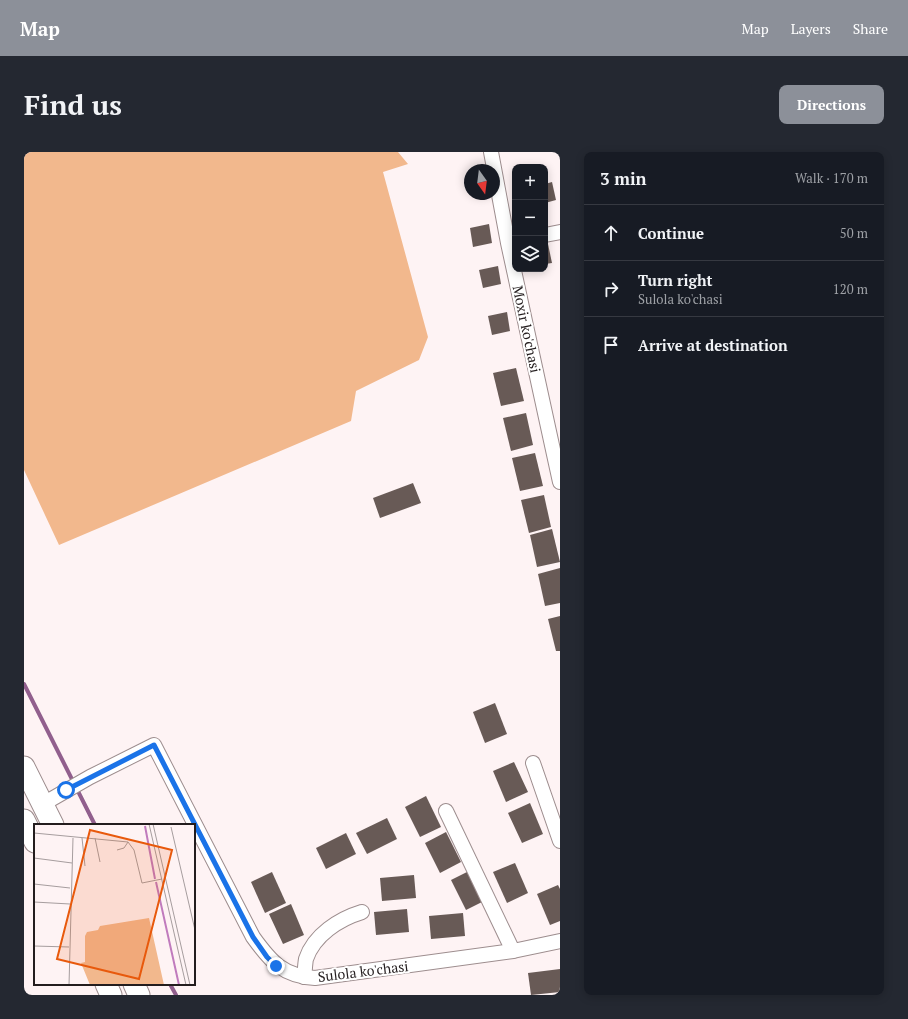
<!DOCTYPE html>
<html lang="en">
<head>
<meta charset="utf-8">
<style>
  body { margin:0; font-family:"PT Serif",serif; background:#242831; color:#f1f3f6 }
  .controls { position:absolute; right:12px; top:12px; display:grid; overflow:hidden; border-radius:8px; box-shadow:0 2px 10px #0003 }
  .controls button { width:36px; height:36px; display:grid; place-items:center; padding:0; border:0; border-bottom:1px solid #363941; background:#171b24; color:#f1f3f6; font:20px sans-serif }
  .compass { position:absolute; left:440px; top:12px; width:36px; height:36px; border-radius:50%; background:#171b24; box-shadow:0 2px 10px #0003; rotate:166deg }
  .stop { position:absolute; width:12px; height:12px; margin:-9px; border:3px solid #1a73e8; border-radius:50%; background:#fff }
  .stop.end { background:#1a73e8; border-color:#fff; box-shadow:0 1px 4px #0008 }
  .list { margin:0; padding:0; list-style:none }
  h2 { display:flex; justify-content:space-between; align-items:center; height:52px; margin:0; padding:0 16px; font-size:17px }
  h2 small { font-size:13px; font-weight:400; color:#9ea1a6 }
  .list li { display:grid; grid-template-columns:26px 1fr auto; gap:12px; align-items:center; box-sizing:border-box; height:56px; padding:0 16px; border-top:1px solid #363941 }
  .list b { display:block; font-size:15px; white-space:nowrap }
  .list p { margin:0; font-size:13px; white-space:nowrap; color:#9ea1a6 }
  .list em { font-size:13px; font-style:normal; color:#9ea1a6 }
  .icon { flex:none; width:22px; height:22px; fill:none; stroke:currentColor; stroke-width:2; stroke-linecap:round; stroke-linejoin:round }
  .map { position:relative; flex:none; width:536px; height:843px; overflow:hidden; border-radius:8px }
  header { display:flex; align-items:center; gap:24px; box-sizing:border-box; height:56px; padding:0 20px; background:#8c9099; color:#fff }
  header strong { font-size:19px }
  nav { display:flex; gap:22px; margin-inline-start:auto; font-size:14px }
  .intro { display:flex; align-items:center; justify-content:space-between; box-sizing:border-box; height:96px; padding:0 24px }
  h1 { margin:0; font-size:28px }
  .button { padding:10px 18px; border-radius:8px; background:#8c9099; color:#fff; font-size:14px; font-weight:700 }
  main { display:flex; gap:24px; padding:0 24px }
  aside { flex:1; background:#171b24; border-radius:8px; box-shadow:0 2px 10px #0003 }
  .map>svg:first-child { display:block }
</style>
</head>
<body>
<header>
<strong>Map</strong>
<nav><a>Map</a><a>Layers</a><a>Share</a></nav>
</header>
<div class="intro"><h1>Find us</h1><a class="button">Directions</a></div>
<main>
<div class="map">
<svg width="536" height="843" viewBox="0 0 536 843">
  <rect width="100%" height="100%" fill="#fef3f4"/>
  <polygon fill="#f2b88d" points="0,0 374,0 384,12 359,20 404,185 395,208 332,239 327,269 35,393 0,318"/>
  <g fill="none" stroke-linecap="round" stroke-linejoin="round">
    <g stroke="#915f8d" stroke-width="4">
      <polyline points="0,532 71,673"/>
      <polyline points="146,832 152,843"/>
    </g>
  </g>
  <g fill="#685a56">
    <polygon points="528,30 532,48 521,51 521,32"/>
    <polygon points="465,72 468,91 449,95 446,76"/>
    <polygon points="524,92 528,111 521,112 521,93"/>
    <polygon points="474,114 477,132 459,136 455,118"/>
    <polygon points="483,160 486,179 468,183 464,164"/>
    <polygon points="492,216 500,249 477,254 469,221"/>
    <polygon points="502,261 509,293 487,299 479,266"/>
    <polygon points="511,301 519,334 496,339 488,306"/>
    <polygon points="389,331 397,351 356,366 349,346"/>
    <polygon points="520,343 527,375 505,381 497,348"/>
    <polygon points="528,377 536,410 513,415 506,383"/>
    <polygon points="536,416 536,451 521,454 514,422"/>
    <polygon points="536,464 536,499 532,499 524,467"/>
    <polygon points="471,551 483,582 461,591 449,560"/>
    <polygon points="490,610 504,640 482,650 469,619"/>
    <polygon points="402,644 417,675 396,685 381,655"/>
    <polygon points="506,651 519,682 498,691 484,661"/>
    <polygon points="363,666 373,687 343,702 332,681"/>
    <polygon points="422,680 437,710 416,721 401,691"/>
    <polygon points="322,681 332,702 302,717 292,696"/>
    <polygon points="491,711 504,741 483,751 469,720"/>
    <polygon points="447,718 462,748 442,758 427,728"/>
    <polygon points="248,720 262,751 241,761 227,730"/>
    <polygon points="390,723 392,746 358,749 356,726"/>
    <polygon points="534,733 536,737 536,769 526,773 513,742"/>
    <polygon points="267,752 280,783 259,792 245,762"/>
    <polygon points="383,757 385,780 352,783 350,760"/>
    <polygon points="439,761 441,784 407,787 405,764"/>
    <polygon points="536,817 536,840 507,843 504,821"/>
  </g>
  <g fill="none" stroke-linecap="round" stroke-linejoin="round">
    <g stroke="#9d8d8e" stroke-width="16">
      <g id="minor">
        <polyline points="467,0 484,91 536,330"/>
        <polyline points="521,83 536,80"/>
        <polyline points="509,611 536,689"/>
        <path d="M19,652L66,625L130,593L229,785C247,810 259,824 291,826L489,799L536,789"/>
        <polyline points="422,659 489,799"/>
        <path d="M280,825C281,819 281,812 282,807C290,783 315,767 338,760"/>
      </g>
    </g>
    <g stroke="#9d8d8e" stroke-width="23">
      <g id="highway">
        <polyline points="0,615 29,673"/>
        <polyline points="0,668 11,690"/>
        <polyline points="82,832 87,843"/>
        <polyline points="110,832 115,843"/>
      </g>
    </g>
    <use href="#minor" stroke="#fff" stroke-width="14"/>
    <use href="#highway" stroke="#fff" stroke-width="21"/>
  </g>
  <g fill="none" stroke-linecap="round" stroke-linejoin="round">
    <polyline stroke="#1a73e8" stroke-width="5" points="42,638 130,593 229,785 243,805 252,814"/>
  </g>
  <g text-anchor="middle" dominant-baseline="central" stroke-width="4" stroke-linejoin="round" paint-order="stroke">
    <g font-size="14" fill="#231d1e" stroke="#fff">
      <text transform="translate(503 177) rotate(78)">Moxir ko'chasi</text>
      <text transform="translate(339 819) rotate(-7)">Sulola ko'chasi</text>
    </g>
  </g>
  <g transform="translate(10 672)">
    <rect width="161" height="161" fill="#fef3f4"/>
    <path d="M115,94L130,161H56L47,139L51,138V112L53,108L64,106L66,102Z" fill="#f2b88d"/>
    <path fill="none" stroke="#c07bbd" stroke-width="2" d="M93,0H115M111,2L121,55M122,58L145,161"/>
    <path fill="none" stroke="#a69d9e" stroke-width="1" d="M115,0L152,161M119,0L156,161M137,3L161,106M0,9L94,18L100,26L108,59L128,55M48,14L51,42M61,14L66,38M83,26L90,24L94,18M0,34L38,39M0,60L36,64M0,78L36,80M0,122L35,123M35,161L39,14"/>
    <path fill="#e8590c" fill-opacity="0.15" stroke="#e8590c" stroke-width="2" d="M56,6L138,26L105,155L23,135Z"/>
    <rect width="161" height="161" fill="none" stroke="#231d1e" stroke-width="2"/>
  </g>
</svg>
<div class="controls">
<button>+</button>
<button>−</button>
<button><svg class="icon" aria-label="layers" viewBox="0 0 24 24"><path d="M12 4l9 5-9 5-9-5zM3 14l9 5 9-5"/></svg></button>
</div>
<svg class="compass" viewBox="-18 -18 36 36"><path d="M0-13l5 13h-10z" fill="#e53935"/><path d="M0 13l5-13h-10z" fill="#9ea1a6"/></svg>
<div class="stop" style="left:42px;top:638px"></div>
<div class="stop end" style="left:252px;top:814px"></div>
</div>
<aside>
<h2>3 min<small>Walk · 170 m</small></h2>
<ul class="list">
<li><svg class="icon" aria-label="ahead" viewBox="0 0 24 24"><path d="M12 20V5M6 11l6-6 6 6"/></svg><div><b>Continue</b></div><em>50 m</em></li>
<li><svg class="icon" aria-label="right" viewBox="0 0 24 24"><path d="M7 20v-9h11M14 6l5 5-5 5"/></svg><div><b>Turn right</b><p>Sulola ko'chasi</p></div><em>120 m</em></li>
<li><svg class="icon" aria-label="arrive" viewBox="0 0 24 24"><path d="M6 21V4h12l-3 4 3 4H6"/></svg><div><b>Arrive at destination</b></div></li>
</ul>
</aside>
</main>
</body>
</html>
